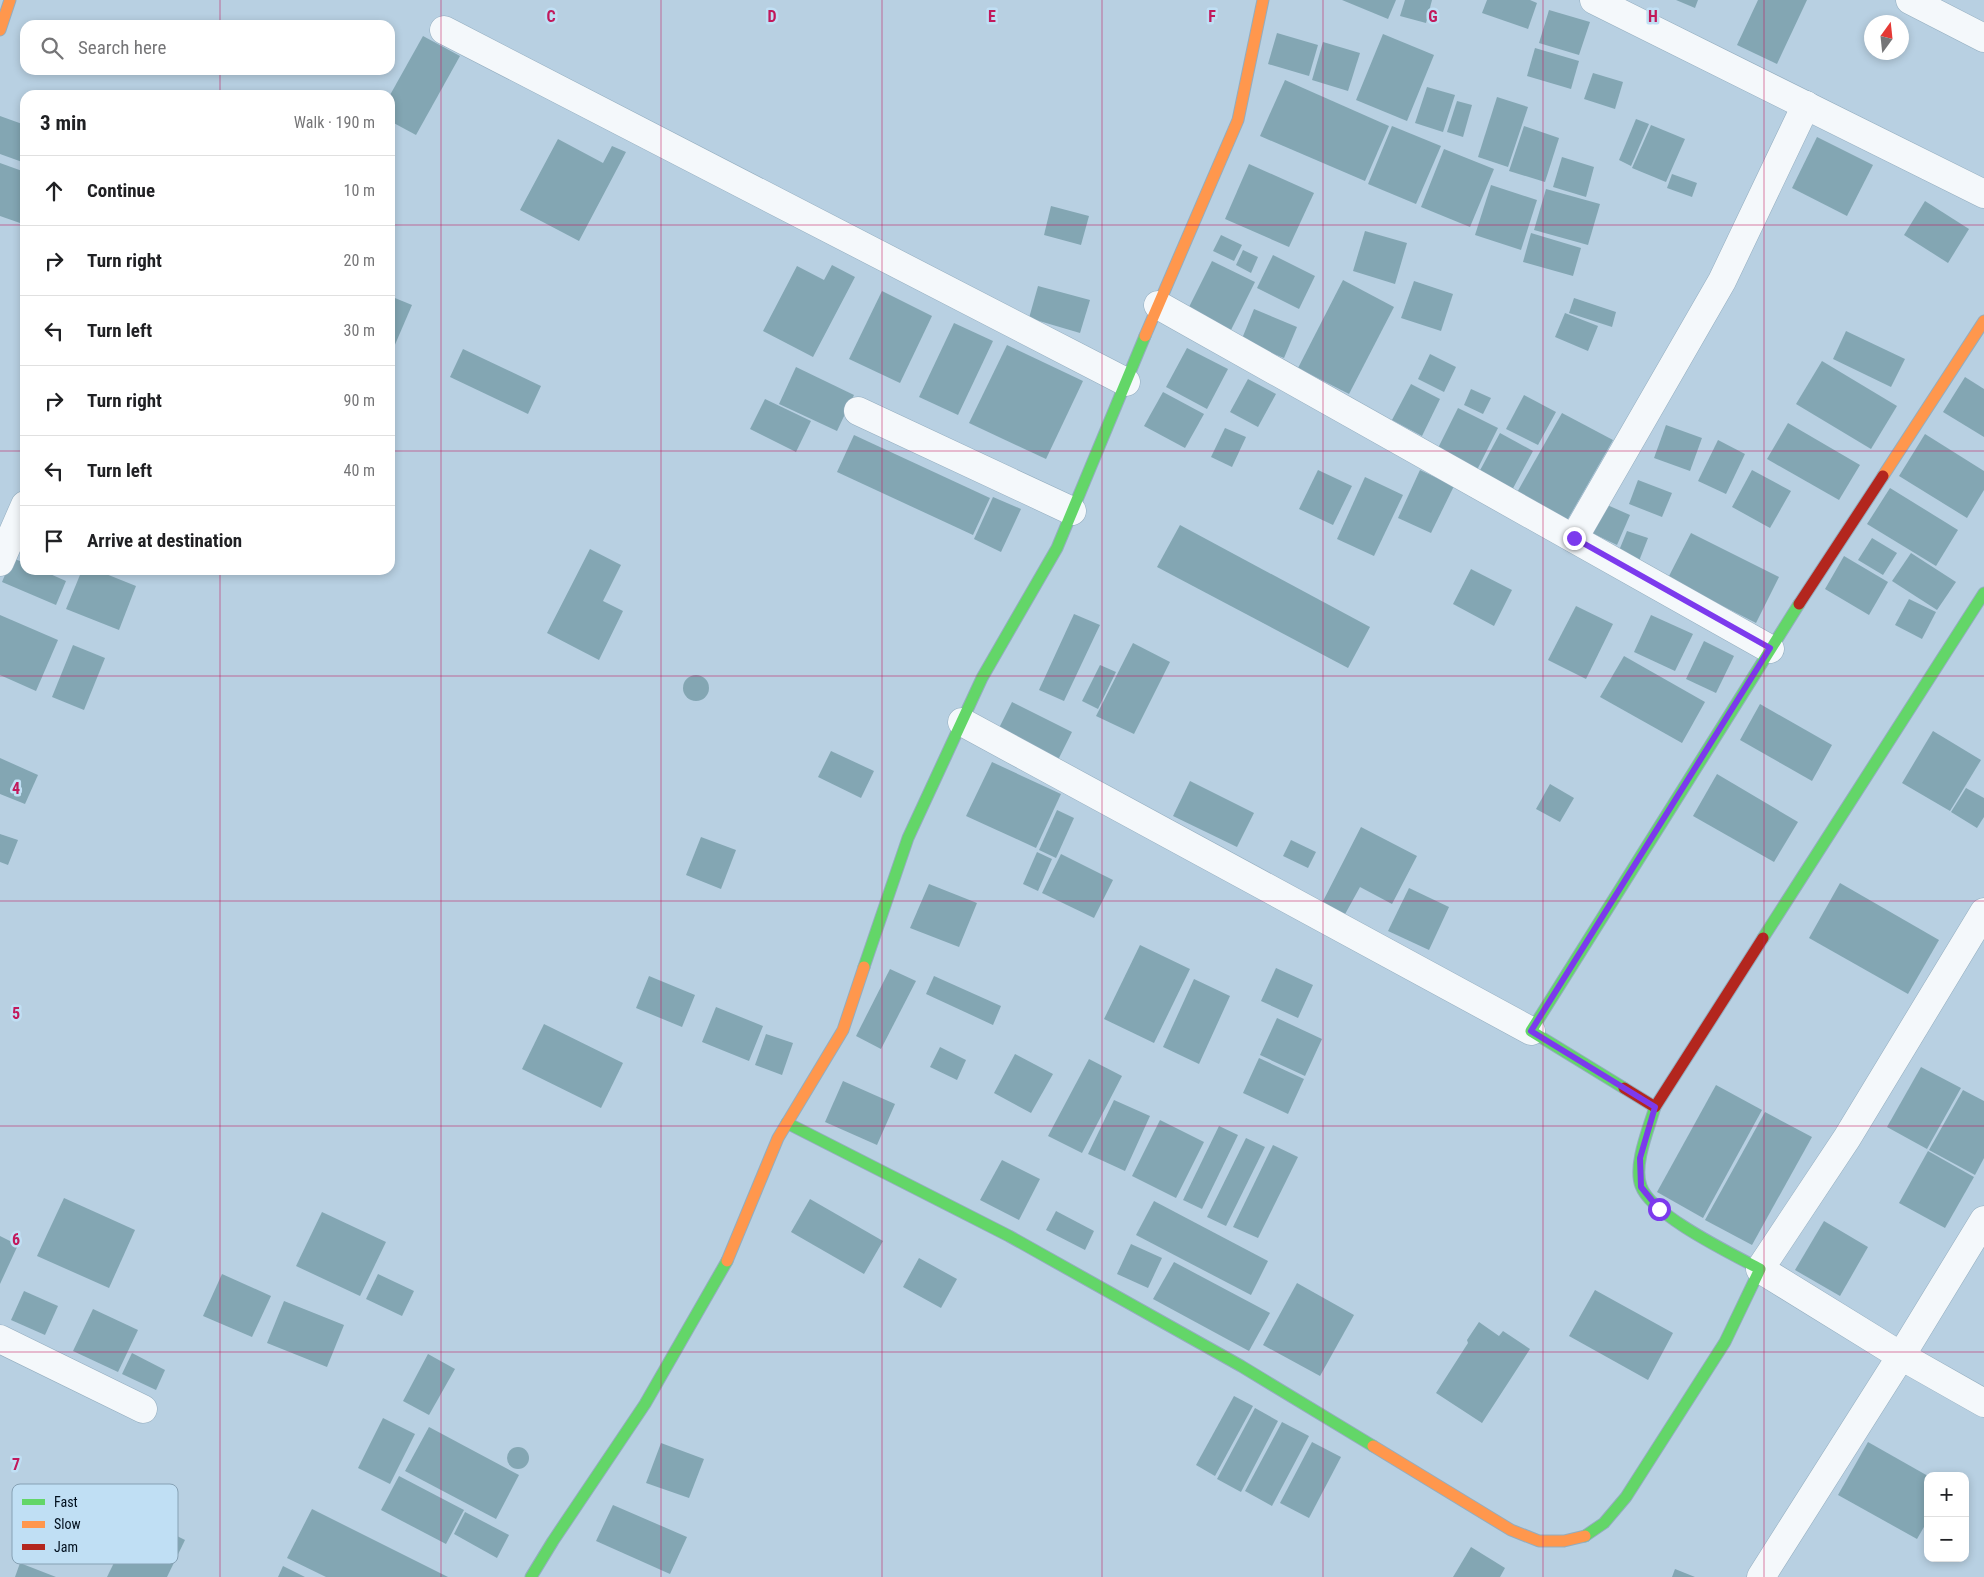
<!DOCTYPE html>
<html lang="en">
<head>
<meta charset="utf-8">
<style>
  body { margin:0; font-family:"Roboto Condensed",sans-serif; background:#f2f2f2; color:#202124 }
  .controls { position:absolute; right:15px; bottom:15px; display:grid; overflow:hidden; border-radius:10px; box-shadow:0 2px 8px #0003 }
  .controls button { width:45px; height:45px; display:grid; place-items:center; padding:0; border:0; border-bottom:1px solid #e0e0e0; background:#fff; color:#202124; font:25px sans-serif }
  .compass { position:absolute; left:1864px; top:15px; width:45px; height:45px; border-radius:50%; background:#fff; box-shadow:0 2px 8px #0003; rotate:15deg }
  .stop { position:absolute; width:15px; height:15px; margin:-11px; border:4px solid #7c3aed; border-radius:50%; background:#fff }
  .stop.end { background:#7c3aed; border-color:#fff; box-shadow:0 1px 5px #0008 }
  .list { margin:0; padding:0; list-style:none }
  h2 { display:flex; justify-content:space-between; align-items:center; height:65px; margin:0; padding:0 20px; font-size:21px }
  h2 small { font-size:16px; font-weight:400; color:#757577 }
  .list li { display:grid; grid-template-columns:32px 1fr auto; gap:15px; align-items:center; box-sizing:border-box; height:70px; padding:0 20px; border-top:1px solid #e0e0e0 }
  .list b { display:block; font-size:19px; white-space:nowrap }
  .list em { font-size:16px; font-style:normal; color:#757577 }
  .icon { flex:none; width:28px; height:28px; fill:none; stroke:currentColor; stroke-width:2; stroke-linecap:round; stroke-linejoin:round }
  .map { position:relative; flex:none; width:1984px; height:1577px; overflow:hidden }
  .search { position:absolute; background:#fff; box-shadow:0 2px 8px #0003; left:20px; top:20px; width:375px; height:55px; display:flex; align-items:center; gap:12px; box-sizing:border-box; padding:0 18px; border-radius:15px; color:#757577; font-size:19px }
  .panel { position:absolute; background:#fff; box-shadow:0 2px 8px #0003; left:20px; top:90px; width:375px; height:485px; border-radius:15px }
  .map>svg:first-child { display:block }
</style>
</head>
<body>
<div class="map">
<svg width="1984" height="1577" viewBox="0 0 1984 1577">
  <rect width="100%" height="100%" fill="#b8d0e2"/>
  <g fill="#83a6b3">
    <polygon points="1342,0 1396,0 1388,19"/>
    <polygon points="1405,0 1432,0 1426,23 1400,16"/>
    <polygon points="1487,0 1530,0 1537,3 1528,29 1482,13"/>
    <polygon points="1676,0 1698,0 1695,8"/>
    <polygon points="1758,0 1807,0 1777,64 1737,45"/>
    <polygon points="1549,10 1590,22 1579,55 1539,43"/>
    <polygon points="1277,33 1318,45 1309,76 1268,64"/>
    <polygon points="1383,34 1434,55 1407,121 1356,100"/>
    <polygon points="423,36 460,56 416,135 390,121 390,95"/>
    <polygon points="1323,42 1360,53 1348,91 1312,80"/>
    <polygon points="1535,48 1579,61 1571,89 1527,76"/>
    <polygon points="1593,73 1623,82 1615,109 1584,99"/>
    <polygon points="1285,80 1389,126 1365,181 1260,136"/>
    <polygon points="1427,87 1455,95 1443,132 1415,123"/>
    <polygon points="1497,97 1528,107 1508,167 1478,157"/>
    <polygon points="1457,101 1472,105 1463,137 1447,132"/>
    <polygon points="0,116 25,125 25,163 0,154"/>
    <polygon points="1636,119 1649,124 1631,166 1619,160"/>
    <polygon points="1651,125 1685,139 1666,182 1632,168"/>
    <polygon points="1392,126 1441,146 1416,204 1368,184"/>
    <polygon points="1524,126 1559,138 1545,182 1509,171"/>
    <polygon points="1817,137 1873,165 1847,216 1792,188"/>
    <polygon points="558,139 603,163 612,146 626,152 579,241 520,210"/>
    <polygon points="1444,149 1494,169 1470,227 1421,207"/>
    <polygon points="1562,157 1594,167 1586,197 1553,187"/>
    <polygon points="0,163 25,172 25,209 20,223 0,216"/>
    <polygon points="1249,164 1314,193 1289,247 1225,219"/>
    <polygon points="1672,174 1697,183 1692,197 1667,188"/>
    <polygon points="1491,185 1537,200 1521,250 1475,235"/>
    <polygon points="1546,189 1600,204 1588,245 1534,230"/>
    <polygon points="1925,201 1969,229 1948,263 1904,235"/>
    <polygon points="1051,206 1089,216 1081,245 1044,235"/>
    <polygon points="1365,231 1407,243 1395,284 1353,271"/>
    <polygon points="1531,233 1581,248 1573,276 1523,262"/>
    <polygon points="1221,235 1242,245 1234,261 1213,251"/>
    <polygon points="1243,250 1258,257 1251,273 1236,265"/>
    <polygon points="1273,255 1315,276 1299,309 1257,288"/>
    <polygon points="1212,261 1255,282 1231,330 1188,309"/>
    <polygon points="832,265 855,277 813,357 763,331 797,266 824,280"/>
    <polygon points="1343,280 1394,307 1349,394 1298,368"/>
    <polygon points="1414,281 1453,294 1441,331 1401,318"/>
    <polygon points="1038,286 1090,300 1080,333 1029,318"/>
    <polygon points="882,291 932,316 900,383 849,359"/>
    <polygon points="390,296 412,305 394,347 390,346"/>
    <polygon points="1574,298 1616,312 1612,327 1569,313"/>
    <polygon points="1254,309 1297,327 1284,358 1241,341"/>
    <polygon points="1565,313 1598,326 1588,351 1555,337"/>
    <polygon points="954,323 993,341 958,415 919,397"/>
    <polygon points="1846,331 1905,359 1891,387 1833,359"/>
    <polygon points="1007,345 1083,381 1046,459 969,423"/>
    <polygon points="1187,348 1228,369 1207,409 1166,387"/>
    <polygon points="463,349 541,386 528,414 450,377"/>
    <polygon points="1430,354 1456,367 1444,392 1418,379"/>
    <polygon points="1822,361 1897,406 1871,449 1796,404"/>
    <polygon points="796,367 854,395 837,431 779,404"/>
    <polygon points="1965,377 1984,389 1984,437 1943,412"/>
    <polygon points="1248,379 1276,394 1258,427 1230,412"/>
    <polygon points="1411,384 1440,399 1422,436 1392,420"/>
    <polygon points="1471,389 1491,398 1483,414 1464,405"/>
    <polygon points="1163,392 1204,414 1185,448 1144,426"/>
    <polygon points="1524,395 1556,412 1538,445 1506,429"/>
    <polygon points="765,399 811,421 796,452 750,429"/>
    <polygon points="1458,408 1498,428 1476,472 1436,452"/>
    <polygon points="1562,413 1613,440 1565,524 1515,496"/>
    <polygon points="1788,423 1860,465 1839,500 1767,459"/>
    <polygon points="1666,425 1702,438 1690,471 1654,458"/>
    <polygon points="1225,428 1246,437 1232,467 1211,457"/>
    <polygon points="1500,433 1533,451 1510,494 1477,476"/>
    <polygon points="1925,434 1984,471 1984,490 1967,518 1899,476"/>
    <polygon points="854,435 990,498 973,535 837,472"/>
    <polygon points="1718,440 1745,454 1726,494 1698,481"/>
    <polygon points="1318,470 1352,486 1333,525 1299,509"/>
    <polygon points="1420,470 1454,486 1431,533 1398,518"/>
    <polygon points="1752,470 1791,491 1770,528 1732,507"/>
    <polygon points="1365,477 1403,495 1374,556 1337,539"/>
    <polygon points="1638,480 1672,493 1662,517 1629,504"/>
    <polygon points="1890,488 1958,530 1936,566 1867,524"/>
    <polygon points="993,497 1021,509 1001,552 974,539"/>
    <polygon points="1605,504 1630,515 1617,545 1592,533"/>
    <polygon points="1180,525 1370,627 1348,668 1157,567"/>
    <polygon points="1627,531 1648,538 1639,561 1618,553"/>
    <polygon points="1691,533 1779,577 1756,623 1668,578"/>
    <polygon points="25,538 25,553 19,551"/>
    <polygon points="1872,538 1897,553 1883,575 1858,560"/>
    <polygon points="590,549 621,565 603,601 623,611 599,660 547,633"/>
    <polygon points="1911,553 1956,582 1937,610 1892,581"/>
    <polygon points="1844,556 1888,582 1869,615 1825,589"/>
    <polygon points="12,558 25,563 25,570 41,570 66,581 56,605 2,582"/>
    <polygon points="1471,569 1512,590 1494,626 1453,604"/>
    <polygon points="82,570 96,570 136,586 119,630 66,609"/>
    <polygon points="1909,599 1936,612 1922,639 1895,625"/>
    <polygon points="1576,606 1613,624 1586,679 1548,660"/>
    <polygon points="1074,614 1100,625 1064,701 1039,690"/>
    <polygon points="0,615 58,640 36,691 0,675"/>
    <polygon points="1651,615 1693,634 1675,671 1634,652"/>
    <polygon points="1704,641 1734,656 1716,693 1686,679"/>
    <polygon points="1133,643 1170,662 1134,734 1096,716"/>
    <polygon points="73,645 105,658 84,710 52,697"/>
    <polygon points="1624,656 1705,702 1682,743 1600,697"/>
    <polygon points="1100,665 1116,672 1098,709 1082,701"/>
    <circle cx="696" cy="688" r="13"/>
    <polygon points="1012,702 1072,732 1057,762 997,732"/>
    <polygon points="1760,704 1832,745 1812,781 1740,740"/>
    <polygon points="1933,731 1981,760 1950,811 1902,783"/>
    <polygon points="831,751 874,771 861,798 818,777"/>
    <polygon points="0,758 38,775 25,804 0,794"/>
    <polygon points="992,762 1061,794 1036,848 966,816"/>
    <polygon points="1717,774 1798,822 1774,862 1693,816"/>
    <polygon points="1190,781 1254,813 1237,847 1173,816"/>
    <polygon points="1550,784 1574,798 1560,822 1536,809"/>
    <polygon points="1966,788 1984,798 1984,817 1977,828 1951,812"/>
    <polygon points="1057,810 1074,818 1056,858 1039,850"/>
    <polygon points="1361,827 1417,856 1392,904 1360,887 1344,916 1321,905"/>
    <polygon points="0,834 18,840 8,865 0,862"/>
    <polygon points="701,837 736,850 721,889 686,875"/>
    <polygon points="1291,840 1316,852 1308,868 1283,856"/>
    <polygon points="1037,852 1052,859 1038,891 1023,884"/>
    <polygon points="1061,854 1113,880 1094,918 1042,893"/>
    <polygon points="1840,883 1939,940 1908,994 1809,938"/>
    <polygon points="929,884 977,903 959,947 910,928"/>
    <polygon points="1409,888 1449,907 1429,950 1388,931"/>
    <polygon points="1140,945 1190,969 1154,1043 1104,1019"/>
    <polygon points="1276,968 1313,985 1298,1018 1261,1001"/>
    <polygon points="890,969 916,981 881,1049 856,1036"/>
    <polygon points="649,976 695,995 682,1027 636,1008"/>
    <polygon points="934,976 1001,1006 993,1025 926,994"/>
    <polygon points="1194,979 1230,996 1199,1064 1163,1047"/>
    <polygon points="716,1007 763,1026 749,1061 702,1042"/>
    <polygon points="1277,1018 1322,1039 1305,1076 1260,1055"/>
    <polygon points="544,1024 623,1063 601,1108 522,1069"/>
    <polygon points="766,1034 793,1043 782,1075 755,1065"/>
    <polygon points="940,1047 966,1060 957,1080 930,1067"/>
    <polygon points="1015,1054 1053,1074 1031,1113 994,1093"/>
    <polygon points="1259,1058 1304,1079 1288,1114 1243,1093"/>
    <polygon points="1089,1059 1122,1076 1082,1153 1048,1136"/>
    <polygon points="1921,1067 1961,1088 1927,1149 1887,1127"/>
    <polygon points="843,1081 895,1104 877,1145 825,1122"/>
    <polygon points="1716,1085 1762,1110 1703,1218 1657,1192"/>
    <polygon points="1963,1090 1984,1101 1984,1158 1975,1175 1929,1150"/>
    <polygon points="1114,1100 1150,1116 1125,1171 1088,1154"/>
    <polygon points="1765,1112 1812,1137 1752,1245 1705,1220"/>
    <polygon points="1160,1120 1204,1142 1176,1198 1132,1176"/>
    <polygon points="1219,1126 1238,1135 1202,1209 1183,1200"/>
    <polygon points="1246,1138 1265,1147 1226,1226 1207,1217"/>
    <polygon points="1273,1145 1298,1157 1258,1238 1233,1227"/>
    <polygon points="1928,1151 1974,1177 1945,1228 1899,1203"/>
    <polygon points="1002,1160 1040,1179 1019,1220 980,1200"/>
    <polygon points="64,1198 135,1230 109,1288 37,1256"/>
    <polygon points="810,1199 883,1241 864,1274 791,1232"/>
    <polygon points="1154,1201 1268,1261 1251,1295 1136,1235"/>
    <polygon points="1056,1211 1094,1231 1085,1250 1046,1230"/>
    <polygon points="322,1212 386,1242 360,1296 296,1266"/>
    <polygon points="1824,1221 1868,1247 1840,1296 1795,1270"/>
    <polygon points="0,1236 18,1245 0,1284"/>
    <polygon points="1131,1244 1162,1258 1148,1288 1117,1274"/>
    <polygon points="919,1258 957,1279 941,1308 903,1287"/>
    <polygon points="1174,1262 1270,1313 1249,1351 1153,1299"/>
    <polygon points="222,1274 271,1296 252,1337 203,1316"/>
    <polygon points="378,1274 414,1291 402,1316 366,1299"/>
    <polygon points="1297,1283 1354,1315 1320,1376 1263,1345"/>
    <polygon points="1595,1290 1673,1333 1648,1380 1569,1336"/>
    <polygon points="24,1291 58,1306 45,1335 11,1320"/>
    <polygon points="284,1301 344,1325 327,1367 267,1343"/>
    <polygon points="93,1309 138,1330 118,1372 73,1351"/>
    <polygon points="1479,1322 1499,1336 1503,1331 1530,1349 1482,1423 1436,1393 1468,1343 1467,1340"/>
    <polygon points="132,1353 165,1370 156,1390 122,1374"/>
    <polygon points="428,1354 455,1369 429,1415 403,1401"/>
    <polygon points="1234,1396 1253,1406 1215,1476 1196,1465"/>
    <polygon points="1255,1408 1278,1421 1241,1492 1217,1479"/>
    <polygon points="383,1418 415,1434 390,1484 358,1468"/>
    <polygon points="1282,1422 1309,1436 1272,1506 1245,1491"/>
    <polygon points="429,1427 519,1475 496,1519 405,1471"/>
    <polygon points="1312,1442 1341,1457 1309,1518 1280,1503"/>
    <polygon points="1868,1442 1928,1476 1928,1520 1917,1539 1838,1495"/>
    <polygon points="661,1443 704,1459 689,1498 646,1483"/>
    <circle cx="518" cy="1458" r="11"/>
    <polygon points="399,1476 464,1510 446,1544 381,1510"/>
    <polygon points="613,1505 687,1537 670,1574 596,1541"/>
    <polygon points="312,1509 448,1577 326,1577 287,1558"/>
    <polygon points="465,1512 509,1535 497,1558 454,1534"/>
    <polygon points="137,1516 185,1540 167,1577 107,1577"/>
    <polygon points="1471,1547 1505,1568 1500,1577 1453,1577"/>
    <polygon points="20,1563 56,1577 15,1577"/>
    <polygon points="283,1566 305,1577 278,1577"/>
    <polygon points="1675,1569 1695,1577 1672,1577"/>
  </g>
  <g fill="none" stroke-linecap="round" stroke-linejoin="round">
    <g stroke="#93adbf" stroke-width="29">
      <g id="street">
        <polyline points="1594,0 1984,194"/>
        <polyline points="1910,0 1984,38"/>
        <polyline points="444,30 1126,382"/>
        <polyline points="1158,305 1770,649"/>
        <polyline points="858,411 1072,511"/>
        <polyline points="1574,538 1722,281 1806,105"/>
        <polyline points="0,562 25,505"/>
        <polyline points="962,722 1531,1031"/>
        <polyline points="1984,912 1847,1138 1760,1269 1901,1356 1984,1220"/>
        <polyline points="0,1339 143,1409"/>
        <polyline points="1761,1577 1901,1356 1984,1403"/>
      </g>
    </g>
    <g stroke="#93adbf" stroke-width="13">
      <g id="fast">
        <polyline points="1763,938 1984,593"/>
        <polyline points="864,967 908,838 982,678 1057,548 1145,336"/>
        <polyline points="1624,1088 1531,1031 1799,604"/>
        <polyline points="787,1123 1009,1236 1241,1366 1373,1446"/>
        <path d="M1585,1536L1604,1523L1626,1497L1725,1342L1760,1269C1732,1254 1651,1215 1641,1186C1633,1165 1649,1128 1655,1107"/>
        <polyline points="531,1577 553,1541 645,1404 727,1261"/>
      </g>
    </g>
    <g stroke="#93adbf" stroke-width="13">
      <g id="slow">
        <polyline points="0,30 10,0"/>
        <polyline points="1145,336 1238,120 1263,0"/>
        <polyline points="1883,476 1984,321"/>
        <polyline points="727,1261 778,1138 843,1030 864,967"/>
        <polyline points="1373,1446 1511,1530 1539,1541 1564,1541 1585,1536"/>
      </g>
    </g>
    <g stroke="#93adbf" stroke-width="13">
      <g id="jam">
        <polyline points="1799,604 1883,476"/>
        <polyline points="1624,1088 1655,1107 1763,938"/>
      </g>
    </g>
    <use href="#street" stroke="#f4f8fb" stroke-width="28"/>
    <use href="#fast" stroke="#63d668" stroke-width="11"/>
    <use href="#slow" stroke="#ff974d" stroke-width="11"/>
    <use href="#jam" stroke="#b3261e" stroke-width="11"/>
  </g>
  <g fill="none" stroke-linecap="round" stroke-linejoin="round">
    <polyline stroke="#7c3aed" stroke-width="6" points="1574,538 1770,648 1531,1031 1655,1107 1640,1158 1641,1187 1659,1209"/>
  </g>
  <path fill="none" stroke="#c2185b" stroke-width="1" stroke-opacity="0.55" d="M220,0V25M441,0V1577M661,0V1577M882,0V1577M1102,0V1577M1323,0V1577M1543,0V1577M1764,0V1577M220,70V95M0,225H25M390,225H1984M0,451H25M390,451H1984M220,570V1577M0,676H1984M0,901H1984M0,1126H1984M0,1352H1984"/>
  <rect x="12" y="1484" width="166" height="80" rx="8" fill="#c0dff4" stroke="#86a1b4" stroke-width="1"/>
  <rect x="22" y="1499" width="23" height="6" fill="#63d668"/>
  <rect x="22" y="1521" width="23" height="7" fill="#ff974d"/>
  <rect x="22" y="1544" width="23" height="6" fill="#b3261e"/>
  <g font-size="14" fill="#000f1d">
    <text x="54" y="1507">Fast</text>
    <text x="54" y="1529">Slow</text>
    <text x="54" y="1552">Jam</text>
  </g>
  <g font-size="16" text-anchor="middle" font-weight="bold" fill="#c2185b" stroke="#c0dff4" stroke-width="5" stroke-linejoin="round" paint-order="stroke">
    <text x="551" y="22">C</text>
    <text x="772" y="22">D</text>
    <text x="992" y="22">E</text>
    <text x="1212" y="22">F</text>
    <text x="1433" y="22">G</text>
    <text x="1653" y="22">H</text>
    <text x="16" y="794">4</text>
    <text x="16" y="1019">5</text>
    <text x="16" y="1245">6</text>
    <text x="16" y="1470">7</text>
  </g>
</svg>
<div class="controls">
<button>+</button>
<button>−</button>
</div>
<svg class="compass" viewBox="-18 -18 36 36"><path d="M0-13l5 13h-10z" fill="#e53935"/><path d="M0 13l5-13h-10z" fill="#757577"/></svg>
<div class="stop" style="left:1659px;top:1209px"></div>
<div class="stop end" style="left:1574px;top:538px"></div>
<div class="search"><svg class="icon" aria-label="search" viewBox="0 0 24 24"><circle cx="10" cy="10" r="6"/><path d="M15 15l6 6"/></svg>Search here</div>
<section class="panel">
<h2>3 min<small>Walk · 190 m</small></h2>
<ul class="list">
<li><svg class="icon" aria-label="ahead" viewBox="0 0 24 24"><path d="M12 20V5M6 11l6-6 6 6"/></svg><div><b>Continue</b></div><em>10 m</em></li>
<li><svg class="icon" aria-label="right" viewBox="0 0 24 24"><path d="M7 20v-9h11M14 6l5 5-5 5"/></svg><div><b>Turn right</b></div><em>20 m</em></li>
<li><svg class="icon" aria-label="left" viewBox="0 0 24 24"><path d="M17 20v-9H6M10 6l-5 5 5 5"/></svg><div><b>Turn left</b></div><em>30 m</em></li>
<li><svg class="icon" aria-label="right" viewBox="0 0 24 24"><path d="M7 20v-9h11M14 6l5 5-5 5"/></svg><div><b>Turn right</b></div><em>90 m</em></li>
<li><svg class="icon" aria-label="left" viewBox="0 0 24 24"><path d="M17 20v-9H6M10 6l-5 5 5 5"/></svg><div><b>Turn left</b></div><em>40 m</em></li>
<li><svg class="icon" aria-label="arrive" viewBox="0 0 24 24"><path d="M6 21V4h12l-3 4 3 4H6"/></svg><div><b>Arrive at destination</b></div></li>
</ul>
</section>
</div>
</body>
</html>
